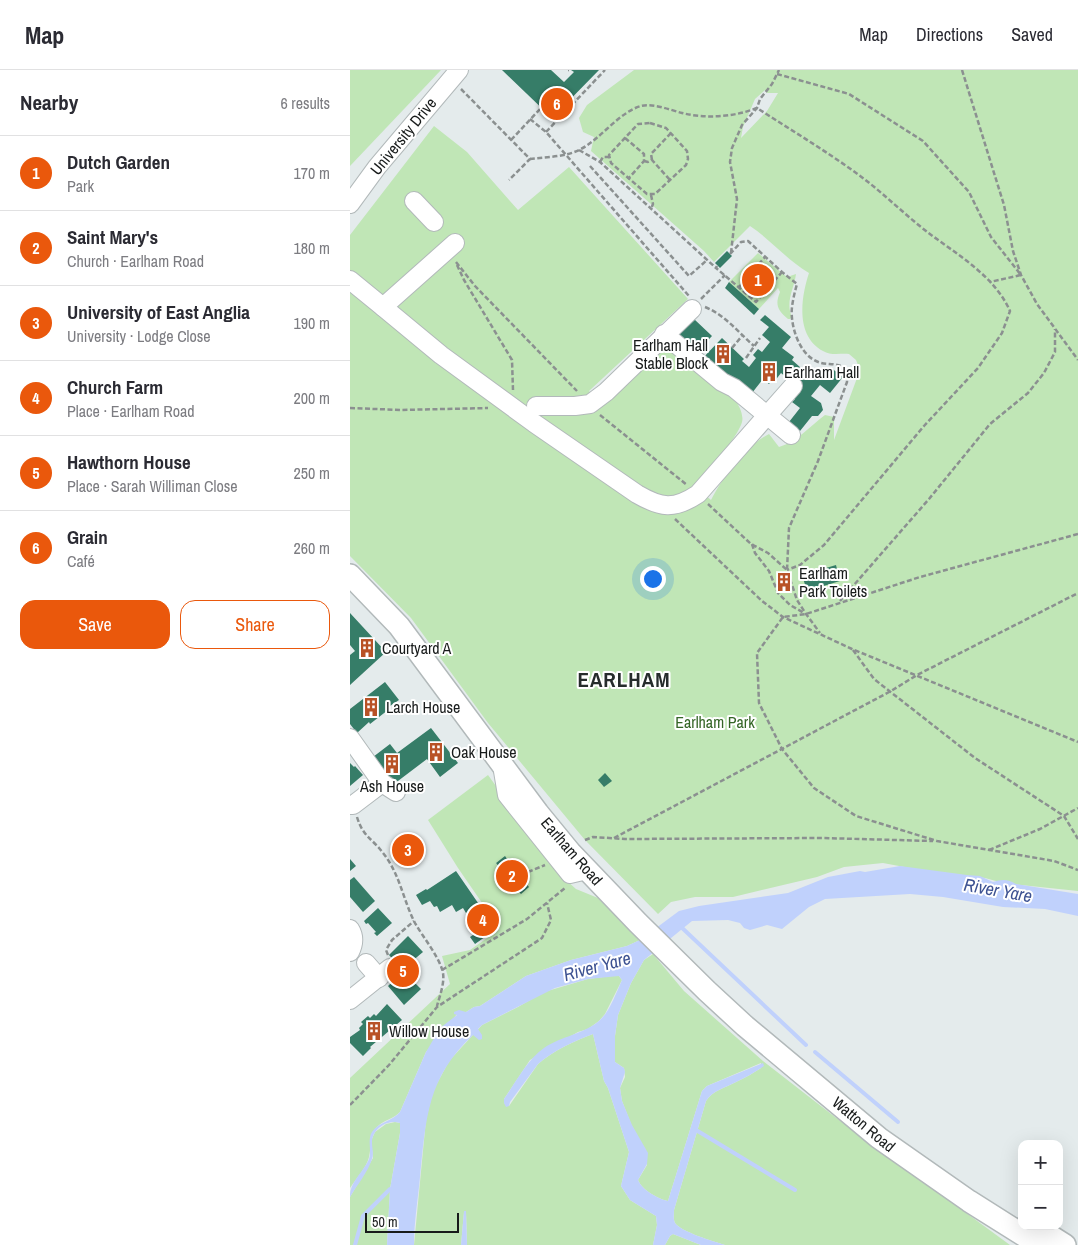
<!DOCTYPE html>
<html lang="en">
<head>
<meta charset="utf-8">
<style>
  body { margin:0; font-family:"Archivo Narrow",sans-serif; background:#f7f7f7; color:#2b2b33 }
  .controls { position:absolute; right:15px; bottom:15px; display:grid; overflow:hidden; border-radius:10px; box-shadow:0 5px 20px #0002 }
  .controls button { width:45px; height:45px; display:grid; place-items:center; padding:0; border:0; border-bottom:1px solid #e1e1e2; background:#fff; color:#2b2b33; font:25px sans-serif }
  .scale { position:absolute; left:15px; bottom:12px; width:94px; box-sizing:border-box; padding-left:5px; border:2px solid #181b1b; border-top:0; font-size:14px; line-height:18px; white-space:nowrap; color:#181b1b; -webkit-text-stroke:4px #fff; paint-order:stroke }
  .you { position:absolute; left:302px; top:508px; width:18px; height:18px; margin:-12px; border:4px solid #fff; border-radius:50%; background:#1a73e8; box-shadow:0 0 0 8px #1a73e833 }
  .badge { display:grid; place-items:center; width:32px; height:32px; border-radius:50%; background:#ea580c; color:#fff; font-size:16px; font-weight:700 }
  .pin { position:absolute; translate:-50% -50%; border:2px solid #fff; box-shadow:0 1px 5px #0006 }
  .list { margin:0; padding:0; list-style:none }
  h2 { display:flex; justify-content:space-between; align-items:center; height:65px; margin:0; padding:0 20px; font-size:21px }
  h2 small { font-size:16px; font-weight:400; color:#7c7c81 }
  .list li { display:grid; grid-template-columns:32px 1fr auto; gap:15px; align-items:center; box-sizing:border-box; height:75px; padding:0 20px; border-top:1px solid #e1e1e2 }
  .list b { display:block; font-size:19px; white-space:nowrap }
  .list p { margin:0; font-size:16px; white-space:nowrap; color:#7c7c81 }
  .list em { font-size:16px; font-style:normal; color:#7c7c81 }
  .actions { display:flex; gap:10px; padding:15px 20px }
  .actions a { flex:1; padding:11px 0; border:1px solid #ea580c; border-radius:15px; text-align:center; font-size:18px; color:#ea580c }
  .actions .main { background:#ea580c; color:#fff }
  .map { position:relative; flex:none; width:728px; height:1175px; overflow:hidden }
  header { display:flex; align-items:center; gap:30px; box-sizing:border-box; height:70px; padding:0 25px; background:#fff; border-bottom:1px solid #e1e1e2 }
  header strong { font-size:24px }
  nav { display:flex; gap:28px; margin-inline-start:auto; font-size:18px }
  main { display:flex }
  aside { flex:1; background:#fff }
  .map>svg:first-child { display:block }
</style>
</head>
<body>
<header>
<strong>Map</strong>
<nav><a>Map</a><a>Directions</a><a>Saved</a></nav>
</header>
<main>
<aside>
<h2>Nearby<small>6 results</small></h2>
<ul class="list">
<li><span class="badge">1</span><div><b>Dutch Garden</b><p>Park</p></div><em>170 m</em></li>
<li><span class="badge">2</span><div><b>Saint Mary's</b><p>Church · Earlham Road</p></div><em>180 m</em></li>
<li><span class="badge">3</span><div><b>University of East Anglia</b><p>University · Lodge Close</p></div><em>190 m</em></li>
<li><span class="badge">4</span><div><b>Church Farm</b><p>Place · Earlham Road</p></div><em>200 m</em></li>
<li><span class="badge">5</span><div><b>Hawthorn House</b><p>Place · Sarah Williman Close</p></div><em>250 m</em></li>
<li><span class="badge">6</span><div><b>Grain</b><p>Café</p></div><em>260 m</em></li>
</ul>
<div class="actions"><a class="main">Save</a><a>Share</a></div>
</aside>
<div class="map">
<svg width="728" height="1175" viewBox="0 0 728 1175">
  <rect width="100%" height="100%" fill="#e4ebec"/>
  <g fill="#c0e6b6" fill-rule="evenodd">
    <polygon points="0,0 91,0 0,96"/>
    <path d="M284,0H728V821L653,813L635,808L565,799L533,793L494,797L467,807L383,827H345L321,832L308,844L235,770L138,653L61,548L0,486V165L84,56L117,82L168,140L219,97L338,229L239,321L250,334L320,273C337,287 403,329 391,355C382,375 359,398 345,416L361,430C373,407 395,376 419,364L429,377C448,371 459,357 475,345L484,347V370L510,300L506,290L499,284C491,283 481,286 473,281C445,266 451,227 459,203C437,190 421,170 400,156L364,192L354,181L241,81L244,67L233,62L229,48L237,35ZM415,20L417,23H428L417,41L391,68L393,57L405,29Z"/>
    <path d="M408,183L437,207L446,204C444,219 435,232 442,247L440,249H438C427,240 425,234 430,222L428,218L409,239L379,212Z"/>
    <path d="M138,705L179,762L216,810L226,819L248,828L290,870L277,876L221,890L176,906L130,936L124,937L116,942L107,944L76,982L50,1042C44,1049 33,1050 27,1057C18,1068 22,1075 19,1087C17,1097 6,1109 0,1118V1008L100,914L92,886L120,880L150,859L108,798L78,750ZM155,787L171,804L176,800L179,805L166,821L157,812L152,816L145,808L152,800L146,793Z"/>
    <path d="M303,884L334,921L413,991L485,1047L660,1175H375C363,1171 331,1162 325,1153C323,1149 324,1144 324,1140L356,1031C363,1020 375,1018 386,1012C395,1008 403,1003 411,998V993L357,1016L352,1021L318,1131C308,1129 292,1120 288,1110L297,1095L272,1031L270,1018L275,1007L274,998L265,992V966L268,945L281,913L294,890Z"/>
    <path d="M261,906H269L272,910L255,944L249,951L238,959L228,962L180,990L154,1029V1033L159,1036L188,994C204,980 224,971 243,964L254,1011L258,1018L279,1082L271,1116L280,1130L306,1146L307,1155L303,1175H117L116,1142H114L111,1175H64L76,1049L83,1021L99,991L132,955L168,937L194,922L238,909Z"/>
    <polygon points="45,1052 50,1053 50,1063 40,1119 37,1175 0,1175 0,1127 23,1088 21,1071 25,1062 36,1054"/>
    <polygon points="323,1164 351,1175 315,1175 320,1166"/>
  </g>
  <g fill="#c0d1fc">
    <path d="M550,796L617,805L630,806L643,812C652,809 658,809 666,814L728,824V846L695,839L653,837L593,827L560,824L475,829L459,837L432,859L417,855L400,860L394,858L390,853L378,850L342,851L294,890L281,913L268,945L265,966V992L274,998L275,1002L270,1018L272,1031L282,1055L298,1083L297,1094L288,1110C292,1120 308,1129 318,1131L352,1021L357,1016L413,993L414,996L411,998C403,1003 395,1008 386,1012C375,1018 363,1020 356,1031L324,1140C324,1144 323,1149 325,1153C331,1162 363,1171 375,1175H351L323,1164L320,1166L315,1175H303L307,1155L306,1146L280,1130L271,1116L279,1082L258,1018L254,1011L243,964C224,971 204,980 188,994L160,1032L159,1036L156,1037L154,1033V1029C166,1012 177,990 194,978C211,966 235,964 250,950C260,941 266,923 272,910L269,906L238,909L205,918L132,955L128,959L132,965V969L129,970L123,965C77,1008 76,1048 70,1107C68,1129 64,1152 64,1175H37L40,1119L50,1063V1053C37,1049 22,1059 22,1073C22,1078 24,1084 22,1089C18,1102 7,1115 0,1127C0,1111 13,1103 19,1089C22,1081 17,1070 22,1062C28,1052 43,1051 50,1042L76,982L90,958L107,945L104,944V942L109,940L116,942L124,937L130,936L176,906L221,890L277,876L290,870L329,841L349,836L438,823L478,807L510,801L515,802Z"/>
    <polygon points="114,1141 116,1141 117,1175 111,1175"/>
  </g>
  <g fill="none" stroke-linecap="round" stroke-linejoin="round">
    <g stroke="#c0d1fc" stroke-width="4">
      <polyline points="329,855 456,975"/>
      <polyline points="465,982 548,1052"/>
      <polyline points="346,1060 445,1120"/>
      <polyline points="5,1175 13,1146 40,1119"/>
    </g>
  </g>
  <g fill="#367d68">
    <polygon points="152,0 201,0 214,12 224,2 221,0 249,0 202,48"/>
    <polygon points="377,181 382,186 370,198 365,193"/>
    <polygon points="379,212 409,239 404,245 375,218"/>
    <polygon points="415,245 441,267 432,278 444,287 442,290 459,305 462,301 472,308 480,297 493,307 480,323 470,315 461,326 471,333 473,340 468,346 462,346 450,361 439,352 450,338 442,332 445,329 441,327 449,318 431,303 424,312 422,310 419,314 413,309 402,323 379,306 376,309 351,290 372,268 394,289 392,291 399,297 406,288 403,285 408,279 412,282 420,272 412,265 419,257 410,250"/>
    <polygon points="344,249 362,266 343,286 320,263 332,251 337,256"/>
    <polygon points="486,495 490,511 457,521 452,505"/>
    <polygon points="435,504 440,519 434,521 429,506"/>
    <polygon points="0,543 36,582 0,615 0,585 5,581 0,575"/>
    <polygon points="35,612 49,630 37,638 38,640 20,654 19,652 7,663 0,654 0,639"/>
    <polygon points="81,658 108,693 90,707 77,689 44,714 23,687 40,674 47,683"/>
    <polygon points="0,693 4,697 5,696 13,705 0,716"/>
    <polygon points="255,703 262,711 254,717 248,710"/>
    <polygon points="155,786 162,796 164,794 171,804 176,800 179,805 174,811 179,817 171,824 167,820 164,820 157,812 152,816 145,808 152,800 146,793"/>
    <polygon points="0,789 6,796 0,801"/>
    <polygon points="106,801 146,859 125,874 120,867 132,859 120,841 116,843 113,838 106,842 102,835 90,842 87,836 84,837 80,831 72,835 66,825 76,819 77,820"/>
    <polygon points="4,807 25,831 13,842 0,827 0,810"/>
    <polygon points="28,838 42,853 27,866 24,863 26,862 18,853 16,854 14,851"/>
    <polygon points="58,866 73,882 61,892 63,893 58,898 60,901 57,903 62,908 60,910 63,913 64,912 71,919 54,935 38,916 49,905 46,901 50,897 39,885"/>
    <polygon points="37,934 52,950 20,977 21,978 13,986 0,973 0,967 10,960 9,958 13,954 11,952 18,946 20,948 24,944 26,946"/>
  </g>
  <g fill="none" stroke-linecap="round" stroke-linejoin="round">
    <g stroke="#b2b9ba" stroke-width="20">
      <g id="minor">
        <polyline points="64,131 84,152"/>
        <polyline points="0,134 27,97 109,0"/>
        <polyline points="0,210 33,237 105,173"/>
        <path d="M33,237L91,285L184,353L287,424C311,438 324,440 348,424L443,316"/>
        <polyline points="314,264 372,312 384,318 441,365"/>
        <polyline points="186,336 225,336 240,334 256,322 342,239"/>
        <polyline points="0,668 32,713 46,722"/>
        <polyline points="152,695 157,725 220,804 237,800"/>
        <polyline points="0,735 3,735 32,713"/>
        <path d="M0,859C5,867 4,874 0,882"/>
        <polyline points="16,893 29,908"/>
        <polyline points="0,930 40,898"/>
      </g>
    </g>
    <g stroke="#b2b9ba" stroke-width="24">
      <g id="major">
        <polyline points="0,505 49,556 188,743 220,782 288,853 357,921 395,956 529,1068 619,1131 689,1175"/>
        <polyline points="685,1156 715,1175"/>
      </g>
    </g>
    <g stroke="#8b9090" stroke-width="2.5" stroke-dasharray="5 2.5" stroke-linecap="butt">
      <polyline points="218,0 219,0"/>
      <polyline points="612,0 654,135 663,181 671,205 687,234 728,290"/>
      <polyline points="427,4 499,24 573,71 619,122 641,167 671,205 640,212"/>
      <polyline points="111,19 180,89 159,110"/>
      <polyline points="180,49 196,62 339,226"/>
      <polygon points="300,53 316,58 337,81 338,89 336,95 305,124 297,124 261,93 259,85 288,54"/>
      <polyline points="196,62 255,0"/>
      <polyline points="275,68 294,84 294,91 278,109"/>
      <polyline points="161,70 191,38"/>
      <polyline points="229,80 250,92 366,198"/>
      <path d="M180,89C196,87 215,87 229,80C250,70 269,42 291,36C304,33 320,40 332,43C356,49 384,47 407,38C441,60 476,81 509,105C532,122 553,143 576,161C606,184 644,205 660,241L652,263L628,298L574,356L474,475L450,495L437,500"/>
      <polyline points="302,90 301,84 321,63"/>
      <polyline points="294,91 298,92 302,90 320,110"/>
      <polyline points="250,92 253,87 259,87"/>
      <polyline points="240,96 339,206 357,190"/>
      <polyline points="301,125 303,134 301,139"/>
      <polyline points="381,183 387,129 380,92 382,78 392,55 407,38 410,29 422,14 429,0"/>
      <path d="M380,184L391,172L398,171L432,202L447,214C445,221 443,229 442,237C440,254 448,281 464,290C474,296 482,292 494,297L497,305V312L468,391L439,458L437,500L447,530L456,544L470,563"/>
      <polyline points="106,192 125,216 227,321"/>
      <polyline points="107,195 114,210 162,290 163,320"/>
      <polyline points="367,196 366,198 406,232 432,202"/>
      <polyline points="406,198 423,213"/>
      <polyline points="393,211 410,226"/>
      <polyline points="389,217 415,187"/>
      <polyline points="351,229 375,205"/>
      <path d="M355,237C375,245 388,262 404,276"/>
      <polyline points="382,278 392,266"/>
      <polyline points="396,288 410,268"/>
      <polyline points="0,338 51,340 138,338"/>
      <polyline points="250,345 337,415"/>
      <polyline points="358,434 401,474 418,483 437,500"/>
      <polyline points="325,449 412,531 433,547 502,579 728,672"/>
      <polyline points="728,464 570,507 456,544 433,547 407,583 409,633 432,679 464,718 506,746 587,771 704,791 728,800"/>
      <polyline points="402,474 405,483 419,501 428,523 440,535 454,543"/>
      <polyline points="425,516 431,514"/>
      <polyline points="490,531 579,429 640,354 678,323 694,303 705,282 705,259"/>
      <polyline points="503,580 524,609 625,688 714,746 728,769"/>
      <path d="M7,747C13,767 22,768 33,783C50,804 53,830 65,853C73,867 87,884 92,899C96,910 90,925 87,936"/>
      <polyline points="264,768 541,621 567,605 728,523"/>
      <polyline points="235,770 243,767 275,769 472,768 583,771"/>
      <polyline points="639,780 690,759 728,738"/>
      <polyline points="178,802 195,795"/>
      <polyline points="38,885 36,880 42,870 64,851"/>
      <polyline points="92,900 177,849 215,818"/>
      <polyline points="0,1035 39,995 87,937 192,868 201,850 197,833"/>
    </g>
    <use href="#minor" stroke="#fff" stroke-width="18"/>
    <use href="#major" stroke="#fff" stroke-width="21"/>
  </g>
  <defs>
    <g id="building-bare" transform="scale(1.5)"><path d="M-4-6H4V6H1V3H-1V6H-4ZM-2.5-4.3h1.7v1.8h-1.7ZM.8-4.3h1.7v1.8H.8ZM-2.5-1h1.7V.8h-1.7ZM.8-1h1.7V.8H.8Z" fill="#b85226" stroke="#fff" stroke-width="2.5" paint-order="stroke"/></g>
  </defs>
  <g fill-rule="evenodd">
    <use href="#building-bare" x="373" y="284"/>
    <use href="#building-bare" x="419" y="302"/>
    <use href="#building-bare" x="434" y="512"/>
    <use href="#building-bare" x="17" y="578"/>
    <use href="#building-bare" x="21" y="637"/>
    <use href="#building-bare" x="86" y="682"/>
    <use href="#building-bare" x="42" y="694"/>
    <use href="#building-bare" x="24" y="961"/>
  </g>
  <g text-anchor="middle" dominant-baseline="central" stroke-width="4" stroke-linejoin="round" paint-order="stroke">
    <g font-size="16" fill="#181b1b" stroke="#fff">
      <text transform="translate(53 66) rotate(-51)">University Drive</text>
      <text transform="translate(222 781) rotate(49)">Earlham Road</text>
      <text transform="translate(514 1054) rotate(40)">Watton Road</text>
    </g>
    <g font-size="16" fill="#181b1b" stroke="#fff" text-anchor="start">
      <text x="358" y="275" text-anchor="end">Earlham Hall<tspan x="358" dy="18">Stable Block</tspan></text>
      <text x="434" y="302">Earlham Hall</text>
      <text x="449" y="503">Earlham<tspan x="449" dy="18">Park Toilets</tspan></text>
      <text x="32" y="578">Courtyard A</text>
      <text x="36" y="637">Larch House</text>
      <text x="101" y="682">Oak House</text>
      <text x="42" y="716" text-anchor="middle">Ash House</text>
      <text x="39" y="961">Willow House</text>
    </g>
    <g font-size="16" fill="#346526" stroke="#fff">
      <text x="365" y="652">Earlham Park</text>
    </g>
    <g font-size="18" font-style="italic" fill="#3d5292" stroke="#fff">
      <text transform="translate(648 820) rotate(10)">River Yare</text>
      <text transform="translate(247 896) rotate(-15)">River Yare</text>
    </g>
    <g font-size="21" font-weight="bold" letter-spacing="1" fill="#262c2c" stroke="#fff">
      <text x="274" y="609">EARLHAM</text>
    </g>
  </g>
</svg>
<div class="controls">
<button>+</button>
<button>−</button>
</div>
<div class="scale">50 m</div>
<div class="you"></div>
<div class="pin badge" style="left:408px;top:210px">1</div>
<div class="pin badge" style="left:162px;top:806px">2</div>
<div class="pin badge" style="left:58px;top:780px">3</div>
<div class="pin badge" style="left:133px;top:850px">4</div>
<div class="pin badge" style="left:53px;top:901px">5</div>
<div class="pin badge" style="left:207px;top:34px">6</div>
</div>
</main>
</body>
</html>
